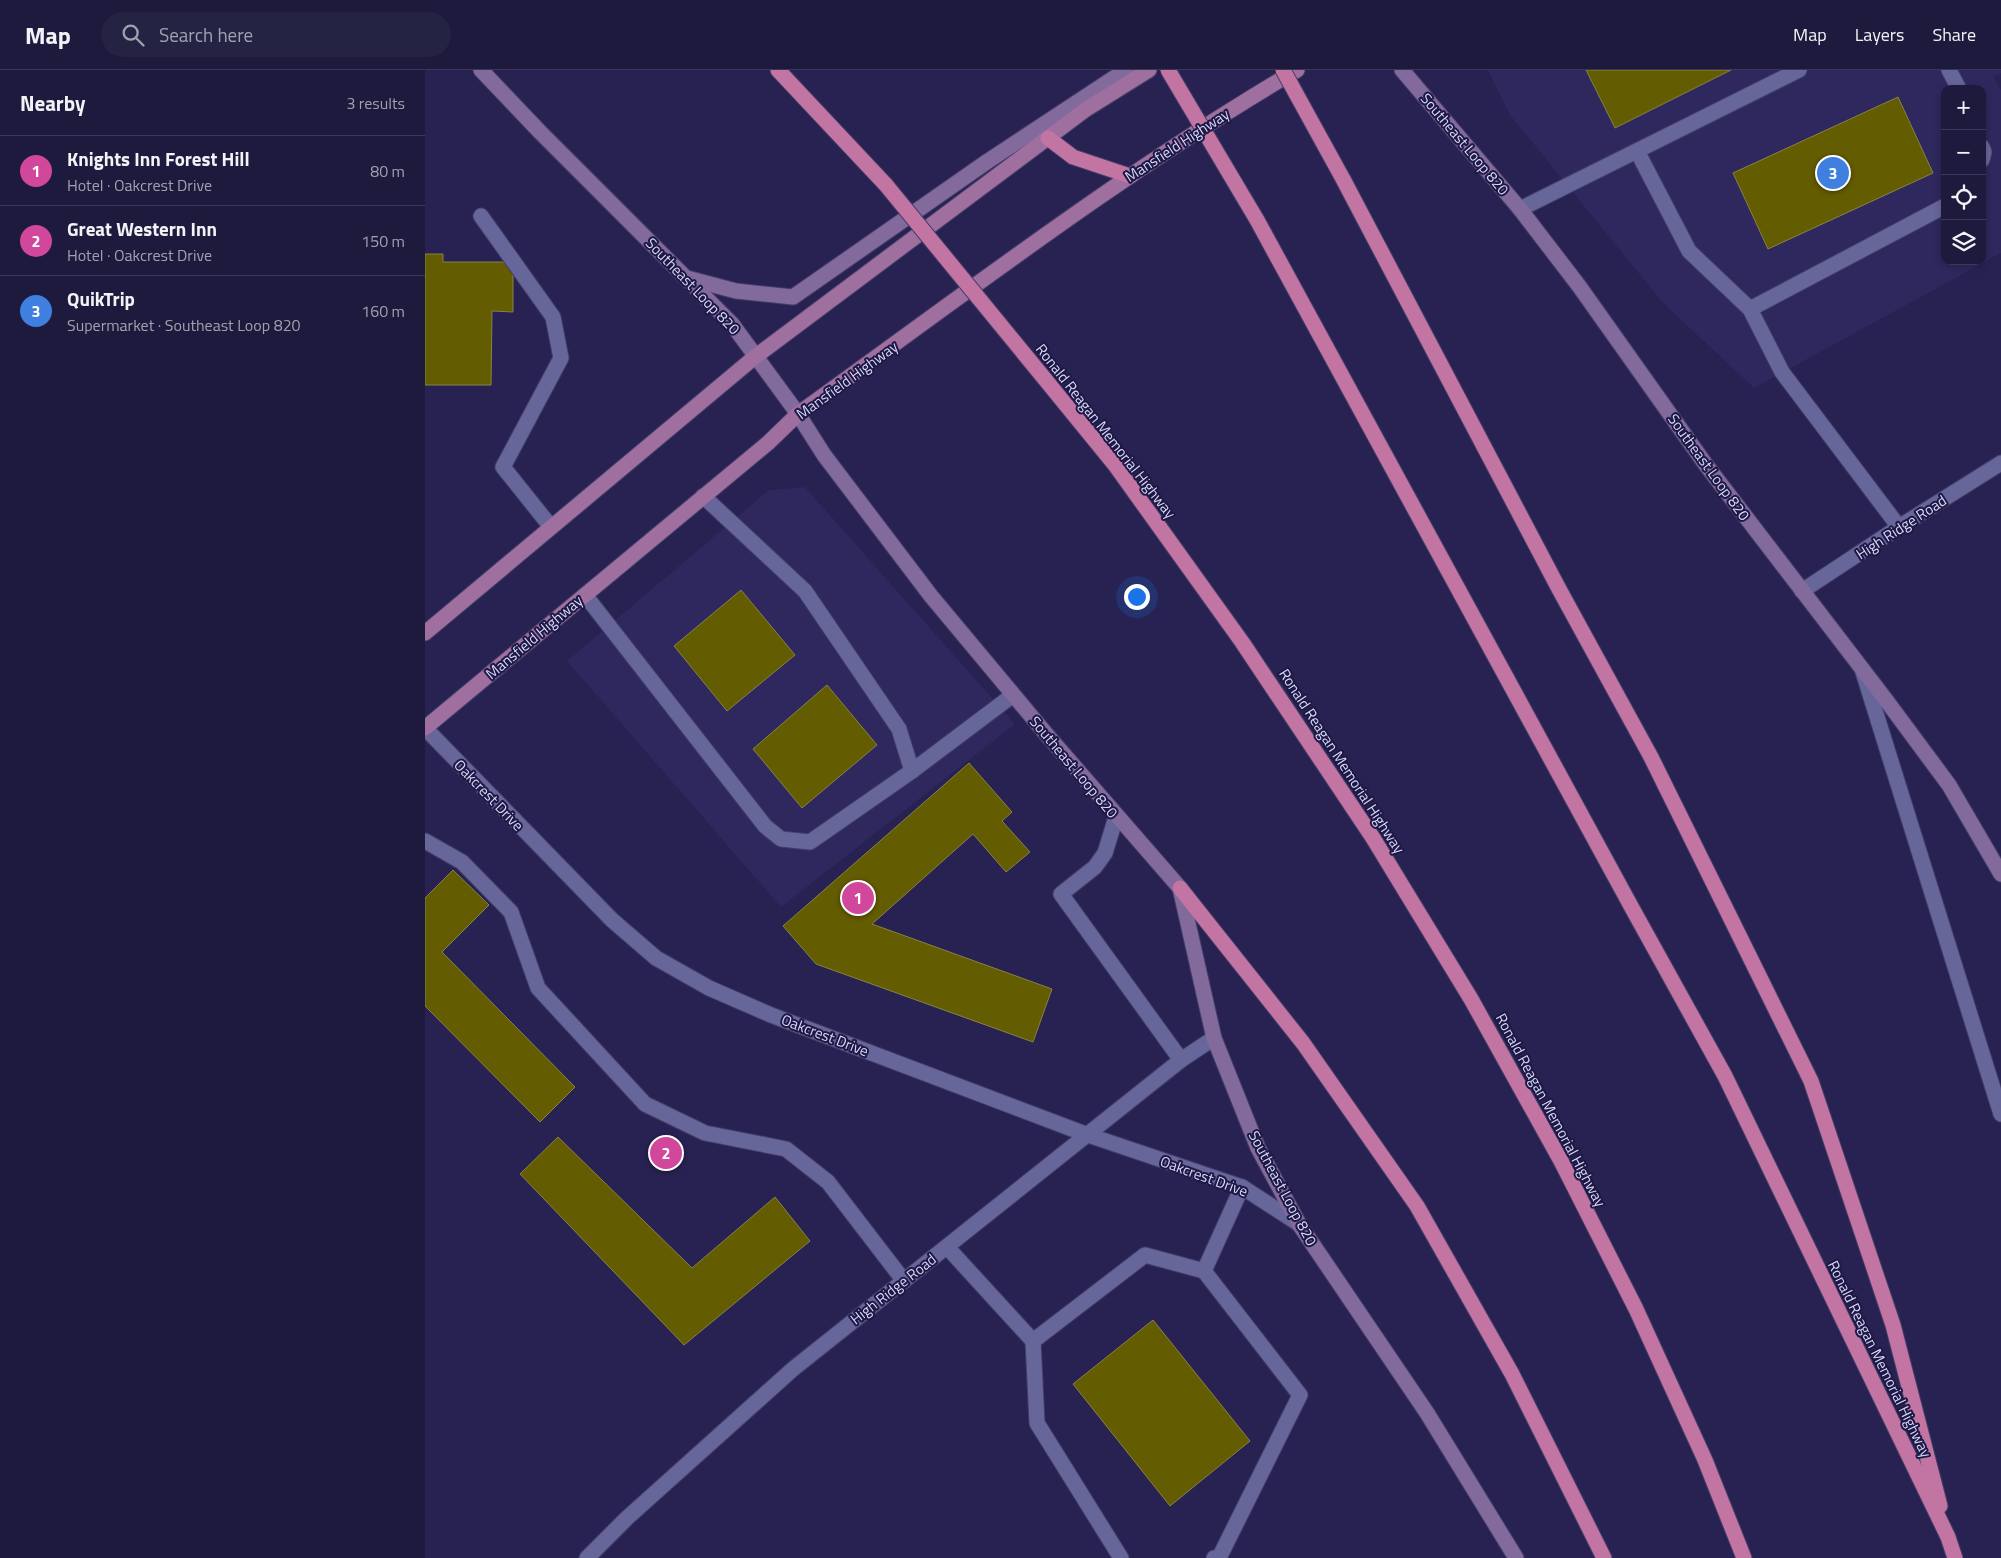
<!DOCTYPE html>
<html lang="en">
<head>
<meta charset="utf-8">
<style>
  body { margin:0; font-family:"Titillium Web",sans-serif; background:#252344; color:#f1f3f6 }
  .controls { position:absolute; right:15px; top:15px; display:grid; overflow:hidden; border-radius:10px; box-shadow:0 2px 8px #0003 }
  .controls button { width:45px; height:45px; display:grid; place-items:center; padding:0; border:0; border-bottom:1px solid #3b3857; background:#1d1a3d; color:#f1f3f6; font:25px sans-serif }
  .you { position:absolute; left:711px; top:526px; width:18px; height:18px; margin:-12px; border:4px solid #fff; border-radius:50%; background:#1a73e8; box-shadow:0 0 0 8px #1a73e833 }
  .badge { display:grid; place-items:center; width:32px; height:32px; border-radius:50%; background:#c6bc3c; color:#fff; font-size:16px; font-weight:700 }
  .pin { position:absolute; translate:-50% -50%; border:2px solid #fff; box-shadow:0 1px 5px #0006 }
  .list { margin:0; padding:0; list-style:none }
  h2 { display:flex; justify-content:space-between; align-items:center; height:65px; margin:0; padding:0 20px; font-size:21px }
  h2 small { font-size:16px; font-weight:400; color:#a0a1b0 }
  .list li { display:grid; grid-template-columns:32px 1fr auto; gap:15px; align-items:center; box-sizing:border-box; height:70px; padding:0 20px; border-top:1px solid #3b3857 }
  .list b { display:block; font-size:19px; white-space:nowrap }
  .list p { margin:0; font-size:16px; white-space:nowrap; color:#a0a1b0 }
  .list em { font-size:16px; font-style:normal; color:#a0a1b0 }
  .icon { flex:none; width:28px; height:28px; fill:none; stroke:currentColor; stroke-width:2; stroke-linecap:round; stroke-linejoin:round }
  .map { position:relative; flex:none; width:1576px; height:1488px; overflow:hidden }
  header { display:flex; align-items:center; gap:30px; box-sizing:border-box; height:70px; padding:0 25px; background:#1d1a3d; border-bottom:1px solid #3b3857 }
  header strong { font-size:24px }
  nav { display:flex; gap:28px; margin-inline-start:auto; font-size:18px }
  .search { width:350px; height:45px; background:#252344; display:flex; align-items:center; gap:12px; box-sizing:border-box; padding:0 18px; border-radius:28px; color:#a0a1b0; font-size:19px }
  main { display:flex }
  aside { flex:1; background:#1d1a3d }
  .map>svg:first-child { display:block }
</style>
</head>
<body>
<header>
<strong>Map</strong>
<div class="search"><svg class="icon" aria-label="search" viewBox="0 0 24 24"><circle cx="10" cy="10" r="6"/><path d="M15 15l6 6"/></svg>Search here</div>
<nav><a>Map</a><a>Layers</a><a>Share</a></nav>
</header>
<main>
<aside>
<h2>Nearby<small>3 results</small></h2>
<ul class="list">
<li><span class="badge" style="background:#d1479c">1</span><div><b>Knights Inn Forest Hill</b><p>Hotel · Oakcrest Drive</p></div><em>80 m</em></li>
<li><span class="badge" style="background:#d1479c">2</span><div><b>Great Western Inn</b><p>Hotel · Oakcrest Drive</p></div><em>150 m</em></li>
<li><span class="badge" style="background:#3f7fe0">3</span><div><b>QuikTrip</b><p>Supermarket · Southeast Loop 820</p></div><em>160 m</em></li>
</ul>
</aside>
<div class="map">
<svg width="1576" height="1488" viewBox="0 0 1576 1488">
  <rect width="100%" height="100%" fill="#272251"/>
  <g fill="#2e285e" fill-rule="evenodd">
    <path d="M1063,0H1576V3L1568,7L1576,20V183L1329,318L1238,233L1085,45ZM1520,19H1557V191H1520Z"/>
    <polygon points="380,417 590,654 356,837 142,591 344,420"/>
  </g>
  <g fill="#635c00" stroke="#878345">
    <polygon points="1161,0 1306,0 1190,58"/>
    <polygon points="1473,27 1508,103 1343,179 1308,103"/>
    <polygon points="0,184 18,184 18,192 88,192 88,242 67,241 66,315 0,315"/>
    <polygon points="316,520 370,585 302,641 249,576"/>
    <polygon points="402,615 452,675 377,738 328,679"/>
    <polygon points="544,693 587,742 577,751 605,782 581,802 548,764 447,854 627,919 608,972 391,894 358,856"/>
    <polygon points="28,800 64,835 17,882 150,1017 115,1052 0,936 0,828"/>
    <polygon points="133,1067 267,1198 350,1127 385,1171 259,1275 95,1104"/>
    <polygon points="728,1250 825,1371 745,1436 648,1314"/>
  </g>
  <g fill="none" stroke-linecap="round" stroke-linejoin="round">
    <g stroke="#453e67" stroke-width="17">
      <g id="lane">
        <polyline points="1524,0 1534,19"/>
        <polyline points="1557,77 1559,82 1557,90"/>
        <polyline points="1212,81 1264,181 1325,239 1357,302 1474,457"/>
        <polyline points="1095,139 1374,0"/>
        <polyline points="56,146 128,247 136,288 78,397 126,457"/>
        <polyline points="1325,239 1520,136"/>
        <polyline points="160,525 340,756 356,769 385,772 487,701 474,659 380,521 278,426"/>
        <polyline points="487,701 588,625"/>
        <polyline points="691,747 680,783 670,797 636,824 756,990"/>
        <polyline points="0,771 37,792 86,842 113,918 220,1034 280,1063 361,1079 403,1112 479,1211"/>
        <polyline points="522,1177 608,1271 720,1185 779,1201 817,1117"/>
        <polyline points="779,1201 875,1325 794,1488 789,1488"/>
        <polyline points="608,1271 612,1353 696,1488"/>
      </g>
    </g>
    <g stroke="#453e67" stroke-width="17">
      <g id="street">
        <polyline points="1377,521 1474,457 1576,393"/>
        <polyline points="1438,602 1576,1044"/>
        <polyline points="0,658 187,850 231,888 284,918 346,945 663,1065 817,1117 874,1154"/>
        <polyline points="162,1488 202,1448 368,1299 756,990 789,968"/>
      </g>
    </g>
    <g stroke="#453e67" stroke-width="17">
      <g id="secondary">
        <polyline points="56,0 115,62 307,254 373,344 399,385 506,526 622,665 755,818 789,968 833,1078 874,1154 1002,1343 1091,1488"/>
        <polyline points="977,0 1095,139 1154,216 1281,395 1461,630 1524,715 1576,804"/>
        <polyline points="262,208 311,221 368,227 563,91 701,0"/>
      </g>
    </g>
    <g stroke="#453e67" stroke-width="17">
      <g id="primary">
        <polyline points="0,563 331,286 660,40 724,0"/>
        <path d="M0,658L343,373L373,344C537,226 698,102 872,0"/>
      </g>
    </g>
    <g stroke="#453e67" stroke-width="17">
      <g id="highway">
        <polyline points="353,0 461,115"/>
        <polyline points="623,68 648,87 705,106"/>
        <polyline points="918,109 1134,519 1226,687 1386,1011 1468,1255 1515,1436"/>
        <polyline points="832,150 1207,838 1300,1006 1523,1467 1530,1488"/>
        <polyline points="619,308 690,395 817,572 948,768 1046,929 1136,1091 1211,1239 1280,1390 1319,1488"/>
        <polyline points="755,818 878,973 992,1136 1087,1304 1179,1488"/>
      </g>
    </g>
    <use href="#lane" stroke="#67669b" stroke-width="15"/>
    <use href="#street" stroke="#67669b" stroke-width="15"/>
    <use href="#secondary" stroke="#826a9d" stroke-width="15"/>
    <use href="#primary" stroke="#9e6f9f" stroke-width="15"/>
    <use href="#highway" stroke="#c275a2" stroke-width="15"/>
    <g stroke="#453e67" stroke-width="17" stroke-linecap="butt">
      <g id="highway-bridge">
        <polyline points="743,0 832,150"/>
        <polyline points="858,0 918,109"/>
        <polyline points="461,115 619,308"/>
      </g>
    </g>
    <use href="#highway-bridge" stroke="#c275a2" stroke-width="15"/>
  </g>
  <g text-anchor="middle" dominant-baseline="central" stroke-width="4" stroke-linejoin="round" paint-order="stroke">
    <g font-size="15" fill="#d8d9f7" stroke="#1e1846">
      <text transform="translate(1040 74) rotate(50)">Southeast Loop 820</text>
      <text transform="translate(752 75) rotate(-33)">Mansfield Highway</text>
      <text transform="translate(268 216) rotate(46)">Southeast Loop 820</text>
      <text transform="translate(422 310) rotate(-36)">Mansfield Highway</text>
      <text transform="translate(681 361) rotate(52)">Ronald Reagan Memorial Highway</text>
      <text transform="translate(1284 397) rotate(54)">Southeast Loop 820</text>
      <text transform="translate(1476 457) rotate(-33)">High Ridge Road</text>
      <text transform="translate(109 567) rotate(-40)">Mansfield Highway</text>
      <text transform="translate(917 691) rotate(57)">Ronald Reagan Memorial Highway</text>
      <text transform="translate(649 697) rotate(50)">Southeast Loop 820</text>
      <text transform="translate(64 725) rotate(46)">Oakcrest Drive</text>
      <text transform="translate(400 965) rotate(21)">Oakcrest Drive</text>
      <text transform="translate(1126 1040) rotate(62)">Ronald Reagan Memorial Highway</text>
      <text transform="translate(779 1106) rotate(20)">Oakcrest Drive</text>
      <text transform="translate(858 1118) rotate(62)">Southeast Loop 820</text>
      <text transform="translate(468 1219) rotate(-38)">High Ridge Road</text>
      <text transform="translate(1455 1289) rotate(64)">Ronald Reagan Memorial Highway</text>
    </g>
  </g>
</svg>
<div class="controls">
<button>+</button>
<button>−</button>
<button><svg class="icon" aria-label="locate" viewBox="0 0 24 24"><circle cx="12" cy="12" r="6"/><path d="M12 2v4M12 18v4M2 12h4M18 12h4"/></svg></button>
<button><svg class="icon" aria-label="layers" viewBox="0 0 24 24"><path d="M12 4l9 5-9 5-9-5zM3 14l9 5 9-5"/></svg></button>
</div>
<div class="you"></div>
<div class="pin badge" style="left:433px;top:828px;background:#d1479c">1</div>
<div class="pin badge" style="left:241px;top:1083px;background:#d1479c">2</div>
<div class="pin badge" style="left:1408px;top:103px;background:#3f7fe0">3</div>
</div>
</main>
</body>
</html>
